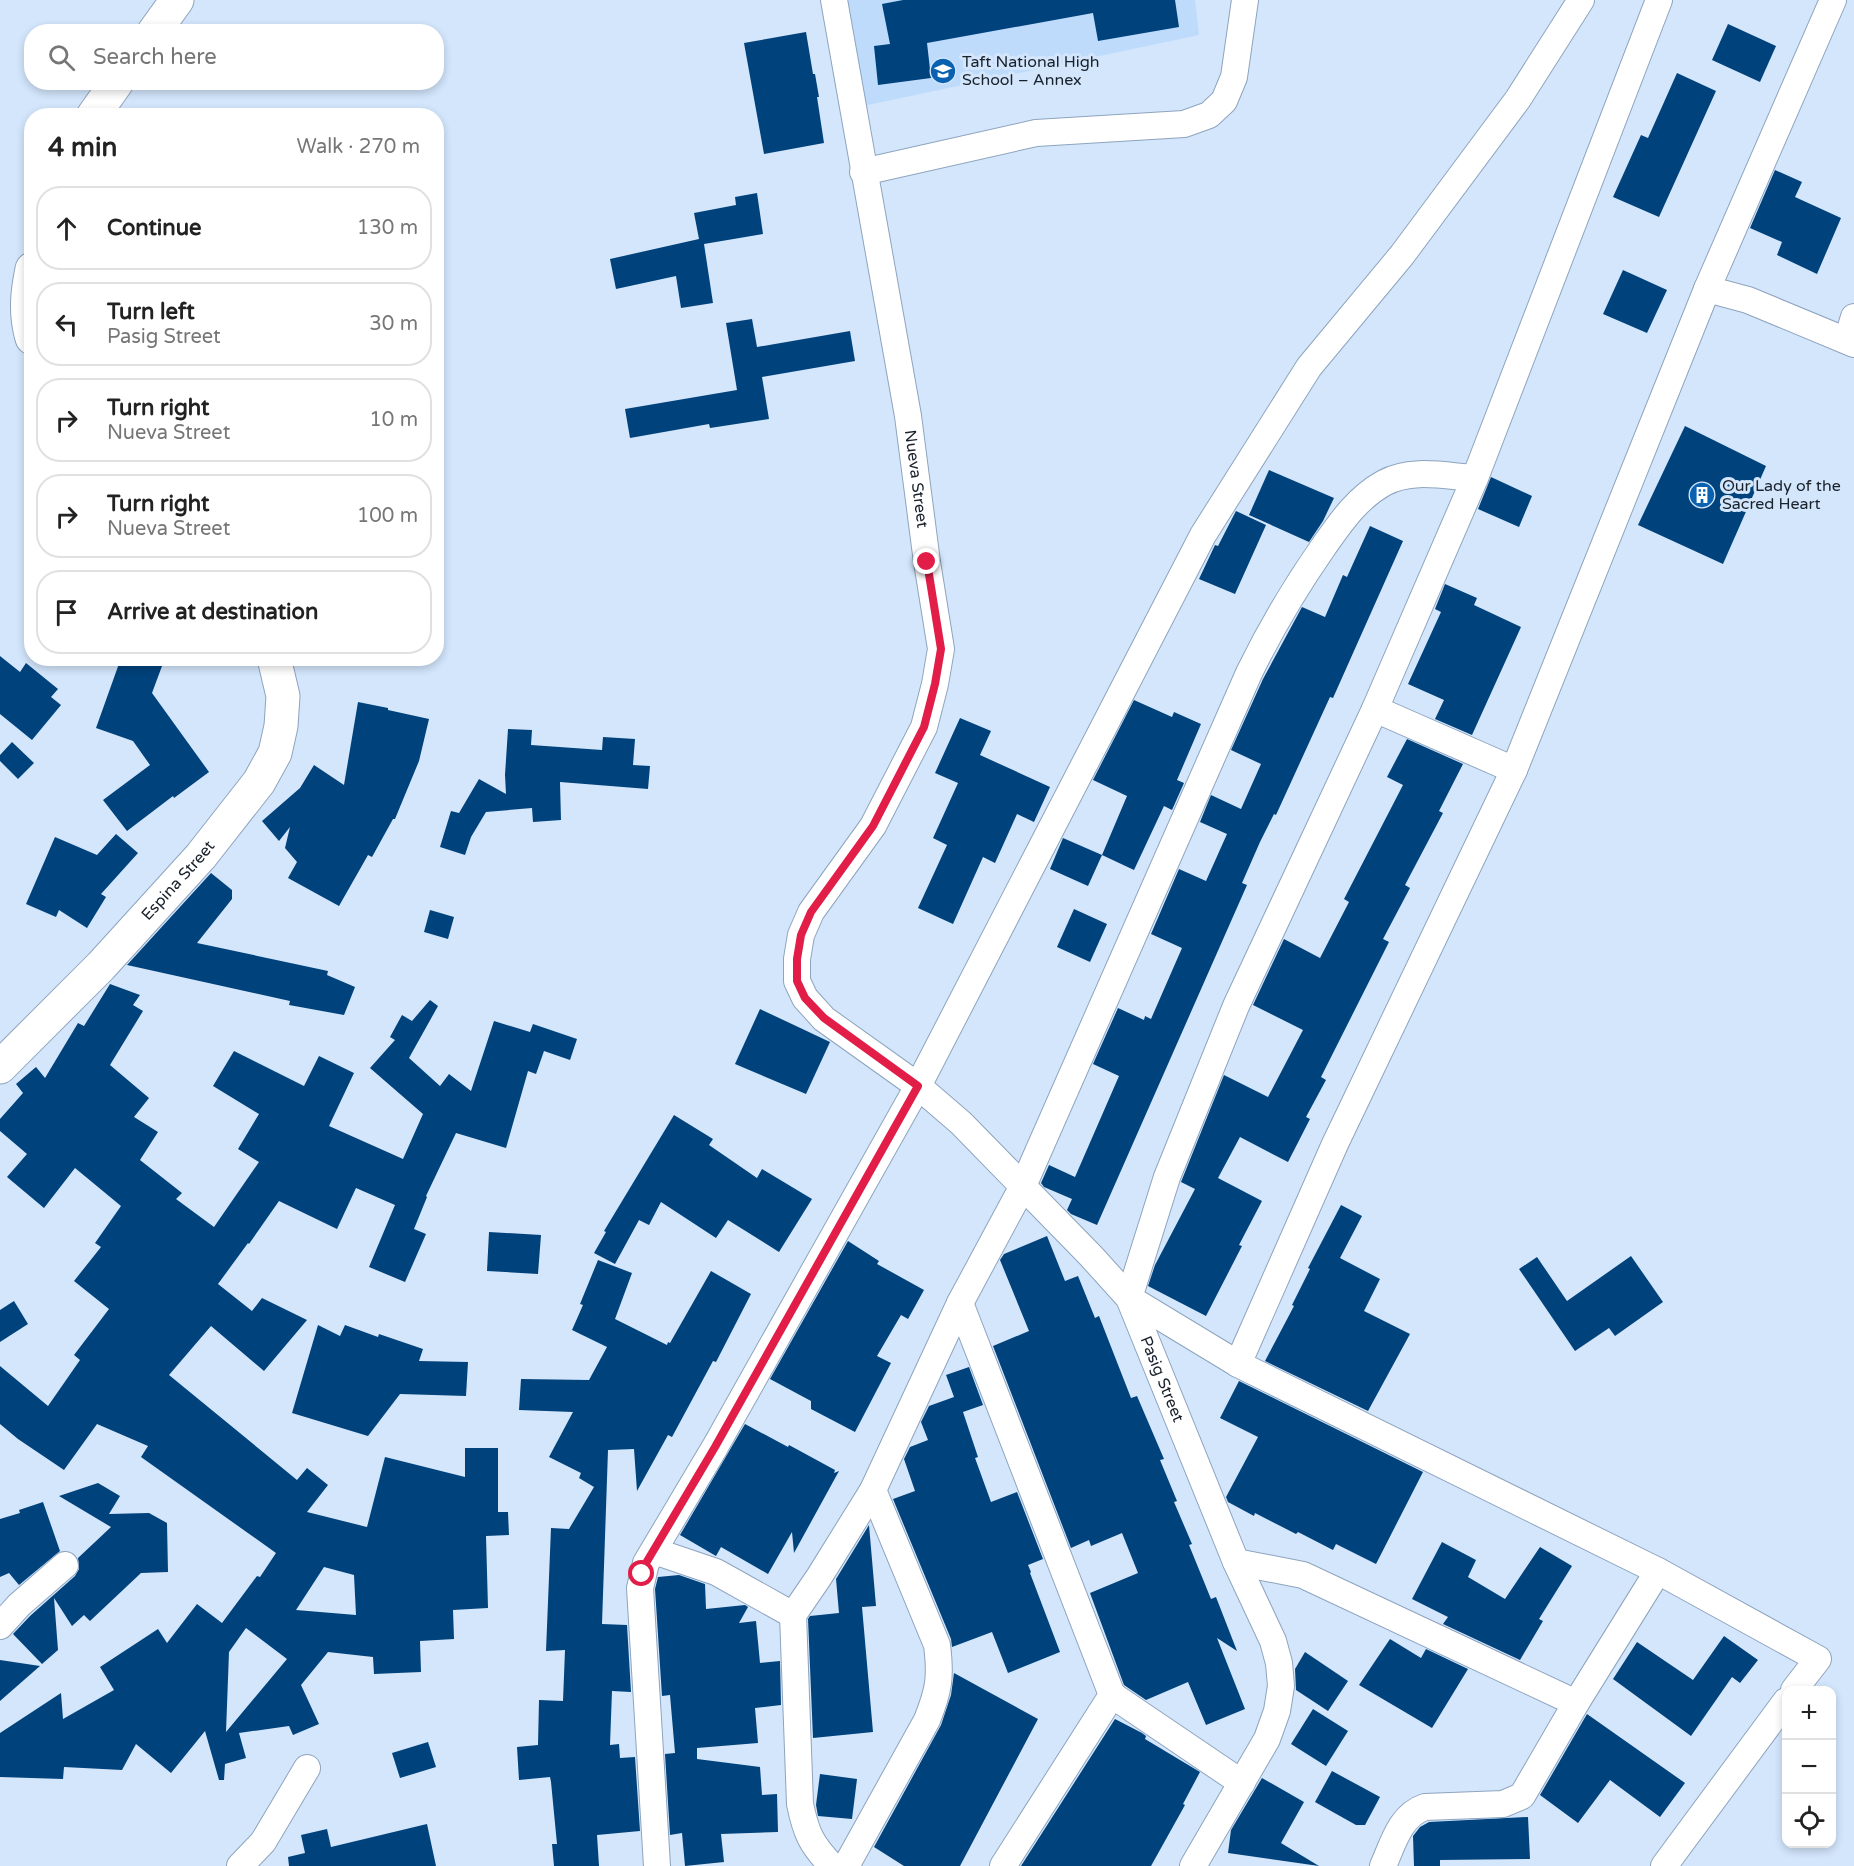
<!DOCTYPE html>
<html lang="en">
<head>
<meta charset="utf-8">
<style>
  body { margin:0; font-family:"Varela Round",sans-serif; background:#f6f6f6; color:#222 }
  .controls { position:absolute; right:18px; bottom:18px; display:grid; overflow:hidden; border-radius:12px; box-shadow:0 3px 9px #0003 }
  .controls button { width:54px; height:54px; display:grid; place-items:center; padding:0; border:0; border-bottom:2px solid #e0e0e0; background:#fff; color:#222; font:30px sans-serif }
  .stop { position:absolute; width:18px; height:18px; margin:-14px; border:4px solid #e11d48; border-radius:50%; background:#fff }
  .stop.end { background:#e11d48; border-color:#fff; box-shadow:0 2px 6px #0008 }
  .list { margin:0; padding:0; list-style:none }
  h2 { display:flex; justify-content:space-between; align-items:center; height:78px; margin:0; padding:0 24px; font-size:26px }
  h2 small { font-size:20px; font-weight:400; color:#767676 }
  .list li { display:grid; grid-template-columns:39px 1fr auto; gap:18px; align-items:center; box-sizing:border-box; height:84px; margin:0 12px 12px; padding:0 12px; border:2px solid #e0e0e0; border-radius:24px }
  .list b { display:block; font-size:22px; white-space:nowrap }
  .list p { margin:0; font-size:20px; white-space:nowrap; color:#767676 }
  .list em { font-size:20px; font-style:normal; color:#767676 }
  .icon { flex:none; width:33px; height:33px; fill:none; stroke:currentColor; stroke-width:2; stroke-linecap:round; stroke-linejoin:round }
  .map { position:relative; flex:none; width:1854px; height:1866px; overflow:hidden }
  .search { position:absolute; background:#fff; box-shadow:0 3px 9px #0003; left:24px; top:24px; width:420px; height:66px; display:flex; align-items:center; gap:15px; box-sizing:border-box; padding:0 21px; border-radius:24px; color:#767676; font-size:22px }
  .panel { position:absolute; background:#fff; box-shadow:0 3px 9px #0003; left:24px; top:108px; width:420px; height:558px; border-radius:24px }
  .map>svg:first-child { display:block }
</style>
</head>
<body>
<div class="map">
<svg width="1854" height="1866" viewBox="0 0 1854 1866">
  <rect width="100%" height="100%" fill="#d3e6fc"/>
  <polygon fill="#bedbfc" points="842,0 1195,0 1199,35 863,106"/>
  <g fill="#00427b" fill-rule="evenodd">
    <polygon points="903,0 1175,0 1179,27 1098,41 1093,13 927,43 931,78 878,85 874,46 890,44 882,4"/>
    <polygon points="1728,24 1776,46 1760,82 1712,60"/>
    <polygon points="806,32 813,74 815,74 819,97 817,97 824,143 764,154 744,43"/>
    <polygon points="1677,73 1716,91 1659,217 1613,197 1641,135 1648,138"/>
    <polygon points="1775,170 1802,182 1795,197 1841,218 1817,274 1777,255 1782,242 1750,228"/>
    <polygon points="757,193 763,234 704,244 713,303 681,308 676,276 616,289 610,259 699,239 694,213 736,205 735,197"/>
    <polygon points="1623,270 1667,290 1647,333 1603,314"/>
    <polygon points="752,319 757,347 850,331 855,361 762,377 769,419 710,428 709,424 630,438 625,409 737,390 726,323"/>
    <polygon points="1685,426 1766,466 1723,564 1638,525"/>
    <polygon points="1269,470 1334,498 1323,521 1309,542 1249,515"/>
    <polygon points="1491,477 1532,496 1519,527 1478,509"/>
    <polygon points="1236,511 1266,525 1235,594 1199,579 1215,545 1218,546"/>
    <polygon points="1370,526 1403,541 1333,698 1330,697 1276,815 1274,814 1260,842 1242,883 1247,885 1097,1225 1071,1214 1067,1210 1072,1199 1044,1187 1041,1183 1049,1165 1075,1177 1119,1076 1093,1064 1118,1008 1144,1020 1145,1016 1151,1019 1182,948 1151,934 1179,869 1206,881 1227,834 1200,822 1211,795 1241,809 1261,764 1231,750 1263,679 1302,607 1325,617 1343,575 1347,577"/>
    <polygon points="1445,584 1477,598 1474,605 1521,627 1472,735 1435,719 1444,700 1408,684 1441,612 1435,609"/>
    <polygon points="0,656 20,672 26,663 58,689 51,697 61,705 32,740 0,714"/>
    <polygon points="121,658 165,658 152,693 209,772 174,798 173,796 127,831 103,800 150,765 133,741 96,728"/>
    <polygon points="1134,700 1172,717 1174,712 1201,724 1177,780 1184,783 1172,810 1164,806 1134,870 1102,855 1127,796 1093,780"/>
    <polygon points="358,702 388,708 388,710 429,719 419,761 395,819 393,819 372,857 368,855 339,906 288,878 297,862 285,848 290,827 279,841 262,821 300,788 314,765 344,785"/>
    <polygon points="960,718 991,731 980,755 1050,787 1034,822 1017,814 995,863 983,857 953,924 918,908 947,845 933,838 958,783 935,773"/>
    <polygon points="508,729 532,730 531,745 602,750 603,737 635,739 633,765 650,766 648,789 560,782 561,820 533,822 532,808 486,812 471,837 465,855 440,847 451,811 459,813 479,779 506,794 505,775"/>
    <polygon points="1407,739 1463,764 1439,811 1443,813 1405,885 1410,888 1383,939 1389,942 1321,1077 1326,1080 1306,1117 1310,1119 1288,1162 1240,1137 1218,1178 1262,1201 1239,1245 1242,1246 1206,1316 1148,1286 1155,1265 1195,1189 1181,1182 1224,1075 1268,1097 1303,1030 1253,1005 1284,939 1320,958 1349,902 1344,899 1403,785 1387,777"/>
    <polygon points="12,742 34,763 18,779 0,761 0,755"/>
    <polygon points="116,834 138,853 101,894 106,897 87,928 59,910 56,917 26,904 55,837 97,855"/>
    <polygon points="1063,838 1102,855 1088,886 1050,869"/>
    <polygon points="211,873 232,890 232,899 197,943 328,971 327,975 355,987 344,1015 289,1005 290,1001 127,965"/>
    <polygon points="1074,909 1107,924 1090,962 1057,947"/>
    <polygon points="430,910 454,917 448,939 424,932"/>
    <path d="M110,984L140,995L133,1005L143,1011L110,1065L149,1098L134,1117L158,1132L140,1160L182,1193L176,1199L214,1227L259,1162L238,1149L259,1114L213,1086L234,1051L304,1086L319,1056L354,1073L329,1126L403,1159L423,1114L370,1068L395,1040L390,1037L402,1015L412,1021L430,1000L438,1006L409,1058L440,1086L449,1074L471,1091L494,1021L530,1032L533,1024L577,1039L570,1060L544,1051L536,1074L528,1071L506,1148L456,1133L426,1196L427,1197L414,1229L426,1234L405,1282L369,1267L395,1205L356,1188L337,1229L279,1201L249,1244L248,1243L218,1284L252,1311L262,1298L307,1320L264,1371L211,1326L169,1375L297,1480L307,1468L328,1485L307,1512L367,1527L385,1457L465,1477V1448H498V1512H508L509,1535L486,1536L488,1608L453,1610L454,1639L420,1641L421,1672L374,1674L373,1657L328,1652L301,1685L319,1724L293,1735L289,1726L239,1733L246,1758L225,1764L224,1780H219L205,1731L171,1773L136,1744L122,1770L64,1767L63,1779L0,1777V1733L61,1693L63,1719L114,1690L100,1667L158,1629L167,1643L197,1604L222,1623L257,1576L260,1577L276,1553L141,1457L148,1446L97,1424L64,1470L18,1439L0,1424V1366L48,1406L80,1360L74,1355L109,1309L74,1281L101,1247L95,1243L121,1206L75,1168L44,1208L7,1177L27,1154L0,1131V1119L23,1093L16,1084L36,1067L45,1078L78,1023L84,1026ZM324,1567L354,1575L356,1615L296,1610ZM246,1628L287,1659L226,1732L229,1652Z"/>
    <polygon points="760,1009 830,1042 806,1094 735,1064"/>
    <polygon points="674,1115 713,1139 709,1145 757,1178 762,1169 812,1199 779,1252 728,1220 716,1238 661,1202 649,1225 639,1220 615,1264 594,1253 606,1232 604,1231"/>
    <polygon points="1341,1205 1362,1216 1340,1258 1380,1279 1364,1311 1410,1334 1368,1411 1265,1361 1294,1306 1292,1305 1310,1269 1308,1268"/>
    <polygon points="489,1232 541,1235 538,1274 487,1271"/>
    <polygon points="1047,1236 1065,1281 1078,1276 1095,1318 1099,1316 1131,1398 1137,1396 1164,1459 1160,1460 1177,1501 1174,1502 1192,1544 1189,1545 1211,1599 1216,1597 1237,1651 1217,1638 1245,1709 1206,1725 1188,1682 1146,1700 1124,1685 1090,1593 1138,1573 1122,1533 1091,1546 1089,1540 1071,1548 993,1346 1029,1331 1000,1260 1004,1254"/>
    <polygon points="848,1241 879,1261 877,1264 924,1290 908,1319 901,1315 877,1356 891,1363 855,1432 811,1409 811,1401 770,1379"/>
    <polygon points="1631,1256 1663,1302 1615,1336 1609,1328 1575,1351 1519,1269 1537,1257 1567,1301"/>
    <polygon points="598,1260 632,1273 615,1319 667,1345 668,1342 670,1343 711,1271 751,1294 716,1362 713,1361 672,1437 668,1435 637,1491 634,1449 608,1450 602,1624 627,1625 631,1692 612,1691 610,1745 619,1744 620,1758 635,1757 640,1831 597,1835 599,1866 554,1866 552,1844 557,1844 551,1782 550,1777 519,1780 517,1747 538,1745 539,1700 563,1701 565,1650 546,1651 551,1528 569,1529 594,1487 579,1478 581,1473 549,1457 573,1412 519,1410 521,1379 589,1380 607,1347 572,1330 583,1305 580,1304"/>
    <polygon points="14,1301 28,1324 0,1342 0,1310"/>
    <polygon points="318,1325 340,1336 345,1325 378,1337 379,1334 423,1349 419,1361 468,1362 466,1396 400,1394 368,1436 292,1413"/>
    <polygon points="969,1367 983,1405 963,1412 978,1457 975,1458 991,1502 1017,1492 1043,1559 1028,1565 1031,1572 1030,1573 1060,1652 1008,1673 992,1632 952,1647 951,1639 893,1499 915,1491 904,1459 910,1447 928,1440 921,1422 929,1406 954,1397 946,1375"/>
    <polygon points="1239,1381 1423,1472 1376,1564 1336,1544 1333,1550 1298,1532 1296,1534 1255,1513 1254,1516 1228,1502 1226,1497 1258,1437 1220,1418"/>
    <polygon points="745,1424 788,1447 789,1445 835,1470 834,1473 839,1471 794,1553 792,1532 768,1574 721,1547 716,1556 680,1535"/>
    <polygon points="98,1483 120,1496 109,1514 149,1513 167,1523 168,1572 141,1573 90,1621 84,1615 72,1626 54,1598 58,1650 42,1664 13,1634 30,1616 75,1576 79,1569 78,1558 111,1527 59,1496"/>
    <polygon points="43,1502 60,1551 19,1585 9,1573 0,1577 0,1519 20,1513 19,1510"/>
    <polygon points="869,1525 876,1606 862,1607 873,1732 813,1738 808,1619 810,1616 839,1613 836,1579"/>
    <polygon points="1442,1542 1476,1560 1468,1577 1505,1599 1540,1547 1572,1566 1539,1619 1543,1621 1520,1660 1443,1624 1448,1617 1412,1599"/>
    <polygon points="679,1575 705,1584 706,1609 745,1605 748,1607 739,1623 756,1621 760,1663 780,1661 781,1705 755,1708 758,1743 697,1748 697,1759 760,1767 762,1795 777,1794 778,1832 721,1834 724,1862 685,1866 682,1833 670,1835 665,1754 675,1753 670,1695 662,1696 655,1589 658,1577"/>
    <polygon points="1724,1636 1758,1660 1740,1683 1732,1677 1691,1736 1613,1679 1637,1642 1693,1680"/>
    <polygon points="1390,1639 1421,1658 1426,1649 1468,1669 1432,1728 1359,1685"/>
    <polygon points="1305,1652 1348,1681 1328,1711 1296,1690 1295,1669"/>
    <polygon points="0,1660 40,1666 0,1701"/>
    <polygon points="954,1673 1038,1719 960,1866 904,1866 874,1847 941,1725 951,1695"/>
    <polygon points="1313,1709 1348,1731 1326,1766 1291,1744"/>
    <polygon points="1587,1714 1685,1783 1660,1817 1610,1780 1578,1823 1540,1795"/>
    <polygon points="1115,1719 1142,1733 1146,1736 1145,1739 1200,1772 1183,1804 1185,1805 1151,1866 1021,1866"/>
    <polygon points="428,1742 436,1767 400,1778 392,1753"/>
    <polygon points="1332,1771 1380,1797 1365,1825 1356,1825 1315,1802"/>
    <polygon points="820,1774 857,1779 852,1819 818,1816 816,1805"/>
    <polygon points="1262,1778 1304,1802 1281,1843 1319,1866 1228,1853 1231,1830"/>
    <polygon points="1528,1817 1530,1859 1440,1860 1440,1866 1414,1866 1413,1836 1420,1827 1429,1822"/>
    <polygon points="427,1824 436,1866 289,1866 288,1857 305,1853 301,1835 327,1829 331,1847"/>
  </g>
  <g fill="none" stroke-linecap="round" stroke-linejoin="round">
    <g stroke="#8ea4be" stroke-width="28">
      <g id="minor">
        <path id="s1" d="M834,0L908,416L927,562L941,649L935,684L924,727L873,826L811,912L801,935L797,959V981L805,998L824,1019L918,1086L961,1123L1091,1256L1129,1298L1236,1562L1273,1641L1279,1663L1281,1686L1277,1711L1267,1739L1193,1866"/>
        <polyline points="1659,0 1475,478 1375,709 1236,1006 1167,1177 1129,1298 1238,1364 1658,1571 1818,1659 1794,1690"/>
        <polyline points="863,172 1036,133 1184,124 1209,115 1224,101 1234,77 1245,0"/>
        <polyline points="1707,289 1748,300 1854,344"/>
        <polyline points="1847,340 1854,317"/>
        <polyline points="1375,709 1514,770"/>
        <polyline points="960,1303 1112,1695 1003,1866"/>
        <polyline points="1238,1364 1335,1144 1514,770 1707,289 1833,0"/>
        <polyline points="654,1551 716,1572 793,1615"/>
        <polyline points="1236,1562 1303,1575 1576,1703"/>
        <polyline points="0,1626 19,1605 65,1565"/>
        <polyline points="1112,1695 1242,1783"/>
        <polyline points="240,1866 263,1842 307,1768"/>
        <polyline points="657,1866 640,1588 646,1563 715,1447 918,1086 1203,535 1309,367 1402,255 1518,99 1581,0"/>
        <path d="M832,1866C811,1844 806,1833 800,1804L793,1615L819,1577L873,1490L960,1303L1023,1186L1249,673C1271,628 1296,586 1324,546C1341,522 1357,498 1384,483C1411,468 1445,476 1475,478"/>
        <path d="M846,1866L927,1720C939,1690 941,1677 937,1645L873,1490"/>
        <path d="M1383,1866C1393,1844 1400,1815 1425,1807L1503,1804L1522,1796L1576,1703L1658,1571"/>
        <polyline points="1664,1866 1786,1701"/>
      </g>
    </g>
    <g stroke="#8ea4be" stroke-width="35">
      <g id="primary">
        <polyline points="154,32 177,0"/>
        <polyline points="93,116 117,82"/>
        <path d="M32,269C27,293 25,314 32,338"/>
        <path id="s2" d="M0,1067L101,966L201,856L259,782L275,753L281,726L283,696L274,658"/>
      </g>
    </g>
    <use href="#minor" stroke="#fff" stroke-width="26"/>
    <use href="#primary" stroke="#fff" stroke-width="33"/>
  </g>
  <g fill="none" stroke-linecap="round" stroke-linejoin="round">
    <polyline stroke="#e11d48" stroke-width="8" points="642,1574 646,1563 715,1447 918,1086 824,1018 805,998 797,981 797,959 801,935 811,912 873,826 924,727 935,684 941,649 927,562"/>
  </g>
  <defs>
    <g id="school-disc" transform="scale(1.35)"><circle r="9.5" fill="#0961af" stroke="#d3e6fc"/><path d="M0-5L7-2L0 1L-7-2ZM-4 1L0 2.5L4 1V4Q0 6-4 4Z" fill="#fff"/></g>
    <g id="building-disc" transform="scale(1.35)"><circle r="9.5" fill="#0961af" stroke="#d3e6fc"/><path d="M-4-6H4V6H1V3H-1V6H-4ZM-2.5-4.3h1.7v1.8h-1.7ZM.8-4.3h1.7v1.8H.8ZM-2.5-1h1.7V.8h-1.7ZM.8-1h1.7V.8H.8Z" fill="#fff"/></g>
  </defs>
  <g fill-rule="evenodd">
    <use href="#school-disc" x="943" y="71"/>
    <use href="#building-disc" x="1702" y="495"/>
  </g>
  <g text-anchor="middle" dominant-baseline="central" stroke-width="6" stroke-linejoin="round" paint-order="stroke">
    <g font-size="16" fill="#19212b" stroke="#d3e6fc" text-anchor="start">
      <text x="962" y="62">Taft National High<tspan x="962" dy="18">School – Annex</tspan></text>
      <text x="1722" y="486">Our Lady of the<tspan x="1722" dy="18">Sacred Heart</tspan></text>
    </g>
    <g font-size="16" fill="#19212b" stroke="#d3e6fc">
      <text stroke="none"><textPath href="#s1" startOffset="486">Nueva Street</textPath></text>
      <text stroke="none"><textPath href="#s2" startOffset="258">Espina Street</textPath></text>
      <text stroke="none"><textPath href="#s1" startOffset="1576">Pasig Street</textPath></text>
    </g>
  </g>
</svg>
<div class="controls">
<button>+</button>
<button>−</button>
<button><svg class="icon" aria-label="locate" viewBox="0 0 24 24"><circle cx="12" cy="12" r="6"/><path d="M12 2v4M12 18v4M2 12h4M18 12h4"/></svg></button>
</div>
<div class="stop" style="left:642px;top:1574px"></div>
<div class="stop end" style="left:927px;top:562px"></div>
<div class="search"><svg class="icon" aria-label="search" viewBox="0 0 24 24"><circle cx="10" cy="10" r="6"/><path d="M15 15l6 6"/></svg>Search here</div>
<section class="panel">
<h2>4 min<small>Walk · 270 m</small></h2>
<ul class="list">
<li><svg class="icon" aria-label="ahead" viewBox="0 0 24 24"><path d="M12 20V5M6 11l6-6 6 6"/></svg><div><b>Continue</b></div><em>130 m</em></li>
<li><svg class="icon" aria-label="left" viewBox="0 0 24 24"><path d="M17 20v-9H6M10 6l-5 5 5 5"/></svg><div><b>Turn left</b><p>Pasig Street</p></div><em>30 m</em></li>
<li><svg class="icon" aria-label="right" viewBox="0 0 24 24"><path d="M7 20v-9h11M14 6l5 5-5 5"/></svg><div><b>Turn right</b><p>Nueva Street</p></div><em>10 m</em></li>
<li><svg class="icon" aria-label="right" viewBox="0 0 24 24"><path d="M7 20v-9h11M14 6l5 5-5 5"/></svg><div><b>Turn right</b><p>Nueva Street</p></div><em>100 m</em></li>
<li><svg class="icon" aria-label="arrive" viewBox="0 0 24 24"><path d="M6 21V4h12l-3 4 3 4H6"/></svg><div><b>Arrive at destination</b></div></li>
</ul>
</section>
</div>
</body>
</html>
